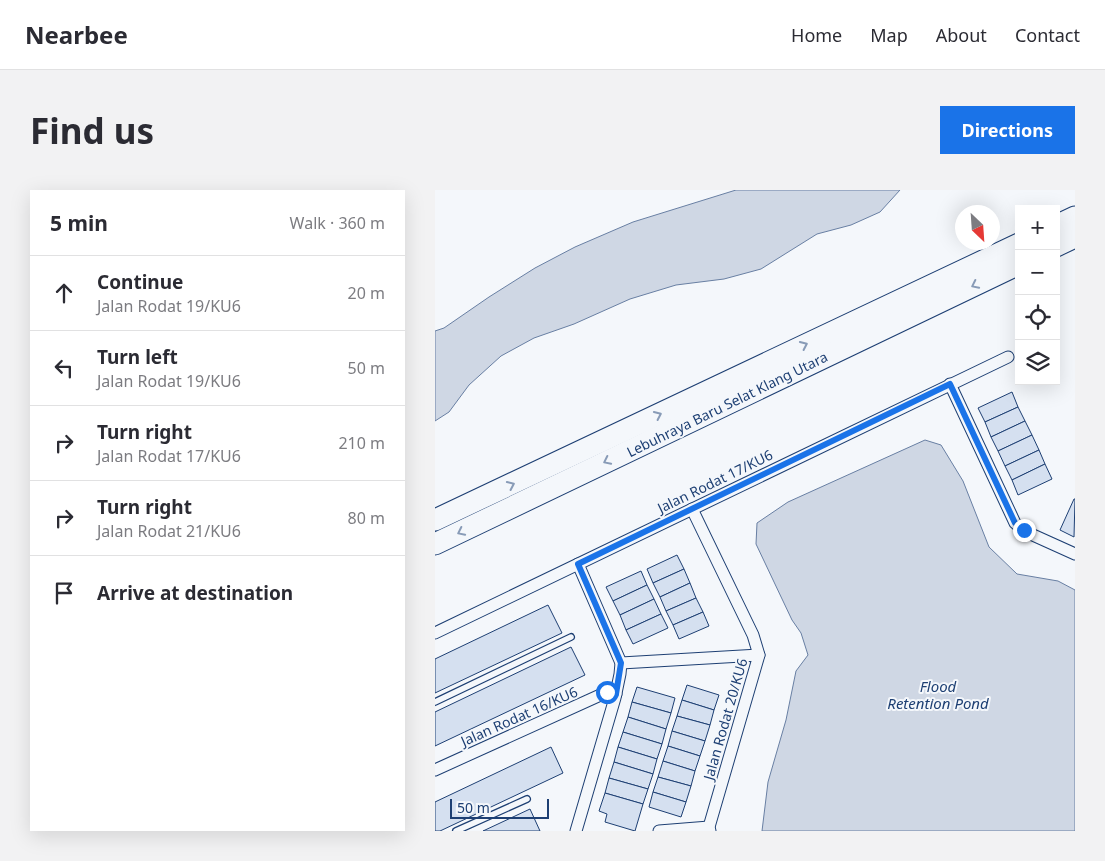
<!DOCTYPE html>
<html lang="en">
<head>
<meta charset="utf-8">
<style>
  body { margin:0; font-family:"Noto Sans",sans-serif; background:#f2f2f3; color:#2b2b33 }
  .controls { position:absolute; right:15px; top:15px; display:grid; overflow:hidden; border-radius:0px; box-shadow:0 5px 20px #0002 }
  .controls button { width:45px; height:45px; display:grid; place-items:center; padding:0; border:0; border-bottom:1px solid #e1e1e2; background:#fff; color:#2b2b33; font:25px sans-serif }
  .compass { position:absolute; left:520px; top:15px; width:45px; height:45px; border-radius:50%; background:#fff; box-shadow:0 5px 20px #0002; rotate:155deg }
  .scale { position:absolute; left:15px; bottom:12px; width:99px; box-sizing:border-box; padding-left:5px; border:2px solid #1d3f73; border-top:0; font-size:14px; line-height:18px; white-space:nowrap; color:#1d3f73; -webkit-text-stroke:4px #f4f7fb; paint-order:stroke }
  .stop { position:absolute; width:15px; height:15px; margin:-11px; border:4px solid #1a73e8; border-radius:50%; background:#fff }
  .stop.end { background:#1a73e8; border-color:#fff; box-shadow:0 1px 5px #0008 }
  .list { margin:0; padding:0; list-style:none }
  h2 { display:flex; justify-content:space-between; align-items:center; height:65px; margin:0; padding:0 20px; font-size:21px }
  h2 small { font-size:16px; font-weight:400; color:#7c7c81 }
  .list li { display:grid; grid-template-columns:32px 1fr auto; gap:15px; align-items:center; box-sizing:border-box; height:75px; padding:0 20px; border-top:1px solid #e1e1e2 }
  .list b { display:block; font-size:19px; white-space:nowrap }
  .list p { margin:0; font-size:16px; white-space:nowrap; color:#7c7c81 }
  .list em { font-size:16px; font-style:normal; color:#7c7c81 }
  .icon { flex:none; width:28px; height:28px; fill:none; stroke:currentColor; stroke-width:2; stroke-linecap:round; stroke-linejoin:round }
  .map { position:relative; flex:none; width:640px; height:641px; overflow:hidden; border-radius:0px }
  header { display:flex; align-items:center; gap:30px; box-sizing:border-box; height:70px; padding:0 25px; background:#fff; border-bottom:1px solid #e1e1e2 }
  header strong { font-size:24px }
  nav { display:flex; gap:28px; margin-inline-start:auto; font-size:18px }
  .intro { display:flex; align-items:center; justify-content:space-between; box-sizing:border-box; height:120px; padding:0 30px }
  h1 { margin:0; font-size:35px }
  .button { padding:12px 22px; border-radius:0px; background:#1a73e8; color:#fff; font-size:18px; font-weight:700 }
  main { display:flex; gap:30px; padding:0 30px }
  aside { flex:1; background:#fff; border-radius:0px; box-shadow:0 5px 20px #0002 }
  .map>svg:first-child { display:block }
</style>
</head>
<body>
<header>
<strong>Nearbee</strong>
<nav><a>Home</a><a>Map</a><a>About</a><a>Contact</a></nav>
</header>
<div class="intro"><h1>Find us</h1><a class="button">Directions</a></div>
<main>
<aside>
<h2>5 min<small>Walk · 360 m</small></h2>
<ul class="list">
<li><svg class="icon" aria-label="ahead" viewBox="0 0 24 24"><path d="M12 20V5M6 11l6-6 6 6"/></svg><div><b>Continue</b><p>Jalan Rodat 19/KU6</p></div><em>20 m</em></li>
<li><svg class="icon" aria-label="left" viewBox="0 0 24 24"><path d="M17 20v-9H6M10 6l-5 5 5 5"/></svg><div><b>Turn left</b><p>Jalan Rodat 19/KU6</p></div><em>50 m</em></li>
<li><svg class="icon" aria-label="right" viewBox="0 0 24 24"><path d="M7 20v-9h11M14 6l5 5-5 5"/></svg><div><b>Turn right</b><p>Jalan Rodat 17/KU6</p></div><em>210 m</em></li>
<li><svg class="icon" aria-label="right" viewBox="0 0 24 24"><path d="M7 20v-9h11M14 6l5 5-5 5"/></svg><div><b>Turn right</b><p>Jalan Rodat 21/KU6</p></div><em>80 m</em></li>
<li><svg class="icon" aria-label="arrive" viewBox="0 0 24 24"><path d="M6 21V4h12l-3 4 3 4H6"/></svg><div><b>Arrive at destination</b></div></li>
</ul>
</aside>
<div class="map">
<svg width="640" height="641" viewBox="0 0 640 641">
  <rect width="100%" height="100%" fill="#f4f7fb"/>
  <g fill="#cfd7e4" stroke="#687fa3">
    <polygon points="301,0 465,0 445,22 416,35 382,44 326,79 289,89 241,95 195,109 139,134 99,148 66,166 34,195 14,222 0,231 0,141 9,138 54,107 100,78 140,57 198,32"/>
    <polygon points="490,250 506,255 528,291 554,357 582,384 623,391 640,400 640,641 327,641 333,592 351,530 361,481 373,465 366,443 357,430 321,354 322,333 353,312"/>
  </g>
  <g fill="#d5e0f0" stroke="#1d3f73">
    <polygon points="577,202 583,217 550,232 543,218"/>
    <polygon points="583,217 590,231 556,247 550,232"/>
    <polygon points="590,231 597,245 563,261 556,247"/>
    <polygon points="597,245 604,260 570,276 563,261"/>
    <polygon points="604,260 610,274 577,290 570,276"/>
    <polygon points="610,274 617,289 583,305 577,290"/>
    <polygon points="639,309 640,309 639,347 625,340"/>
    <polygon points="242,365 249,379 218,393 212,379"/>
    <polygon points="249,379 255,393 225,407 218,393"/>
    <polygon points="206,381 212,395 178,411 171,397"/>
    <polygon points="255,393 261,408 231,421 225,407"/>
    <polygon points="212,395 219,409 185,425 178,411"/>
    <polygon points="261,408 268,422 238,435 231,421"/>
    <polygon points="219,409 226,424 191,440 185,425"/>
    <polygon points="113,415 127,443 0,503 0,469"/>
    <polygon points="268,422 274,436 244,449 238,435"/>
    <polygon points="226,424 233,438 198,454 191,440"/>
    <polygon points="136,457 150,485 0,556 0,522"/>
    <polygon points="252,495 284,505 279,520 247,510"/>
    <polygon points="202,497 240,508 236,523 197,512"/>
    <polygon points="247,510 279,520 275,535 242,526"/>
    <polygon points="197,512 236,523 231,539 193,527"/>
    <polygon points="242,526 275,535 270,551 237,541"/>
    <polygon points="193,527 231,539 227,554 188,542"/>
    <polygon points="237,541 270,551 265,566 233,556"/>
    <polygon points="188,542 227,554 222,569 183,557"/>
    <polygon points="233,556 265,566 260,581 228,571"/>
    <polygon points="116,557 128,583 5,641 0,641 0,612"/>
    <polygon points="183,557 222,569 218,584 179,572"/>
    <polygon points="228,571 260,581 256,596 223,587"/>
    <polygon points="179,572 218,584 213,599 174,588"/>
    <polygon points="223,587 256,596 251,612 218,602"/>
    <polygon points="174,588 213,599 208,614 170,603"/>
    <polygon points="218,602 251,612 246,627 214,617"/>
    <polygon points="170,603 208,614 200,641 170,632 172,624 164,621"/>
    <polygon points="95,619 105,641 48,641"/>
  </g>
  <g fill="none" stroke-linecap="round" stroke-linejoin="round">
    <g stroke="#1d3f73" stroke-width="8">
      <g id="service">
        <polyline points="0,512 136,447"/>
        <polyline points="21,641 92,609"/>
      </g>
    </g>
    <g stroke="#1d3f73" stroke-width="13">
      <g id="minor">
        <polyline points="515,194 580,333 589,341 640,364"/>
        <polyline points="257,319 318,445 324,465 274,637 275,641"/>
        <polyline points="0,443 573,167"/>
        <polyline points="186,473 324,465"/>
        <polyline points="0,580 172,502 181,504"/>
        <polyline points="141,641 180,508 185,484 186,473 143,374"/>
        <polyline points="224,641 274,637"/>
      </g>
    </g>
    <g stroke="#1d3f73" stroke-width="23">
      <g id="motorway">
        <polyline points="621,36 640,27"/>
        <polyline points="621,56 640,47"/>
        <polyline points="0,330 584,54"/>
        <polyline points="0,354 584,74"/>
      </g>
    </g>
    <use href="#service" stroke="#f4f7fb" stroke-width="5.5"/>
    <use href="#minor" stroke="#f4f7fb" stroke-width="11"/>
    <use href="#motorway" stroke="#f4f7fb" stroke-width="21"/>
  </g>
  <defs><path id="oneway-chevron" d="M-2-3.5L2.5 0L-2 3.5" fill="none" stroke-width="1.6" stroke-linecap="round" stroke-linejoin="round" transform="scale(1.25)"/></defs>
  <g stroke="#889bb7">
    <use href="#oneway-chevron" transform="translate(540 95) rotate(154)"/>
    <use href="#oneway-chevron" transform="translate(369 155) rotate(-25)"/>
    <use href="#oneway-chevron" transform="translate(223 225) rotate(-25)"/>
    <use href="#oneway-chevron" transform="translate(172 271) rotate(154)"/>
    <use href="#oneway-chevron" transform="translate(76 295) rotate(-25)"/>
    <use href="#oneway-chevron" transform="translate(26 342) rotate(154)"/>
  </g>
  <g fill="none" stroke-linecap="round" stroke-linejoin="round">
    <polyline stroke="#1a73e8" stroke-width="6" points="172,502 181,504 186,473 143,374 515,194 580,333 589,340"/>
  </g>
  <g text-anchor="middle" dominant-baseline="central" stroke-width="4" stroke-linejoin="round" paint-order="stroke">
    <g font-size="14" fill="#1d3f73" stroke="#f4f7fb">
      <text transform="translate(292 214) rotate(-26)">Lebuhraya Baru Selat Klang Utara</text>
      <text transform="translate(280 291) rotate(-26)">Jalan Rodat 17/KU6</text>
      <text transform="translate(84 526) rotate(-24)">Jalan Rodat 16/KU6</text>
      <text transform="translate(290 529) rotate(-74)">Jalan Rodat 20/KU6</text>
    </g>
    <g font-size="15" font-style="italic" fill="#1d3f73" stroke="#f4f7fb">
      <text x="503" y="496">Flood<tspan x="503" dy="17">Retention Pond</tspan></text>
    </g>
  </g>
</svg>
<div class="controls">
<button>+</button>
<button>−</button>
<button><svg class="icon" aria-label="locate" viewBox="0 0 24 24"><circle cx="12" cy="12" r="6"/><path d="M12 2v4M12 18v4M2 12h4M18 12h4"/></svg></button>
<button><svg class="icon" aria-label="layers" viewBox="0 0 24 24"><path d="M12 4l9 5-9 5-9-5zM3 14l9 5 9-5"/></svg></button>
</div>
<svg class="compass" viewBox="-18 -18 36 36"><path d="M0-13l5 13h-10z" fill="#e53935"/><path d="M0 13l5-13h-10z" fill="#7c7c81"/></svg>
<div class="scale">50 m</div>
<div class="stop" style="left:172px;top:502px"></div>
<div class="stop end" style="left:589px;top:340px"></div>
</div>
</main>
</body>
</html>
